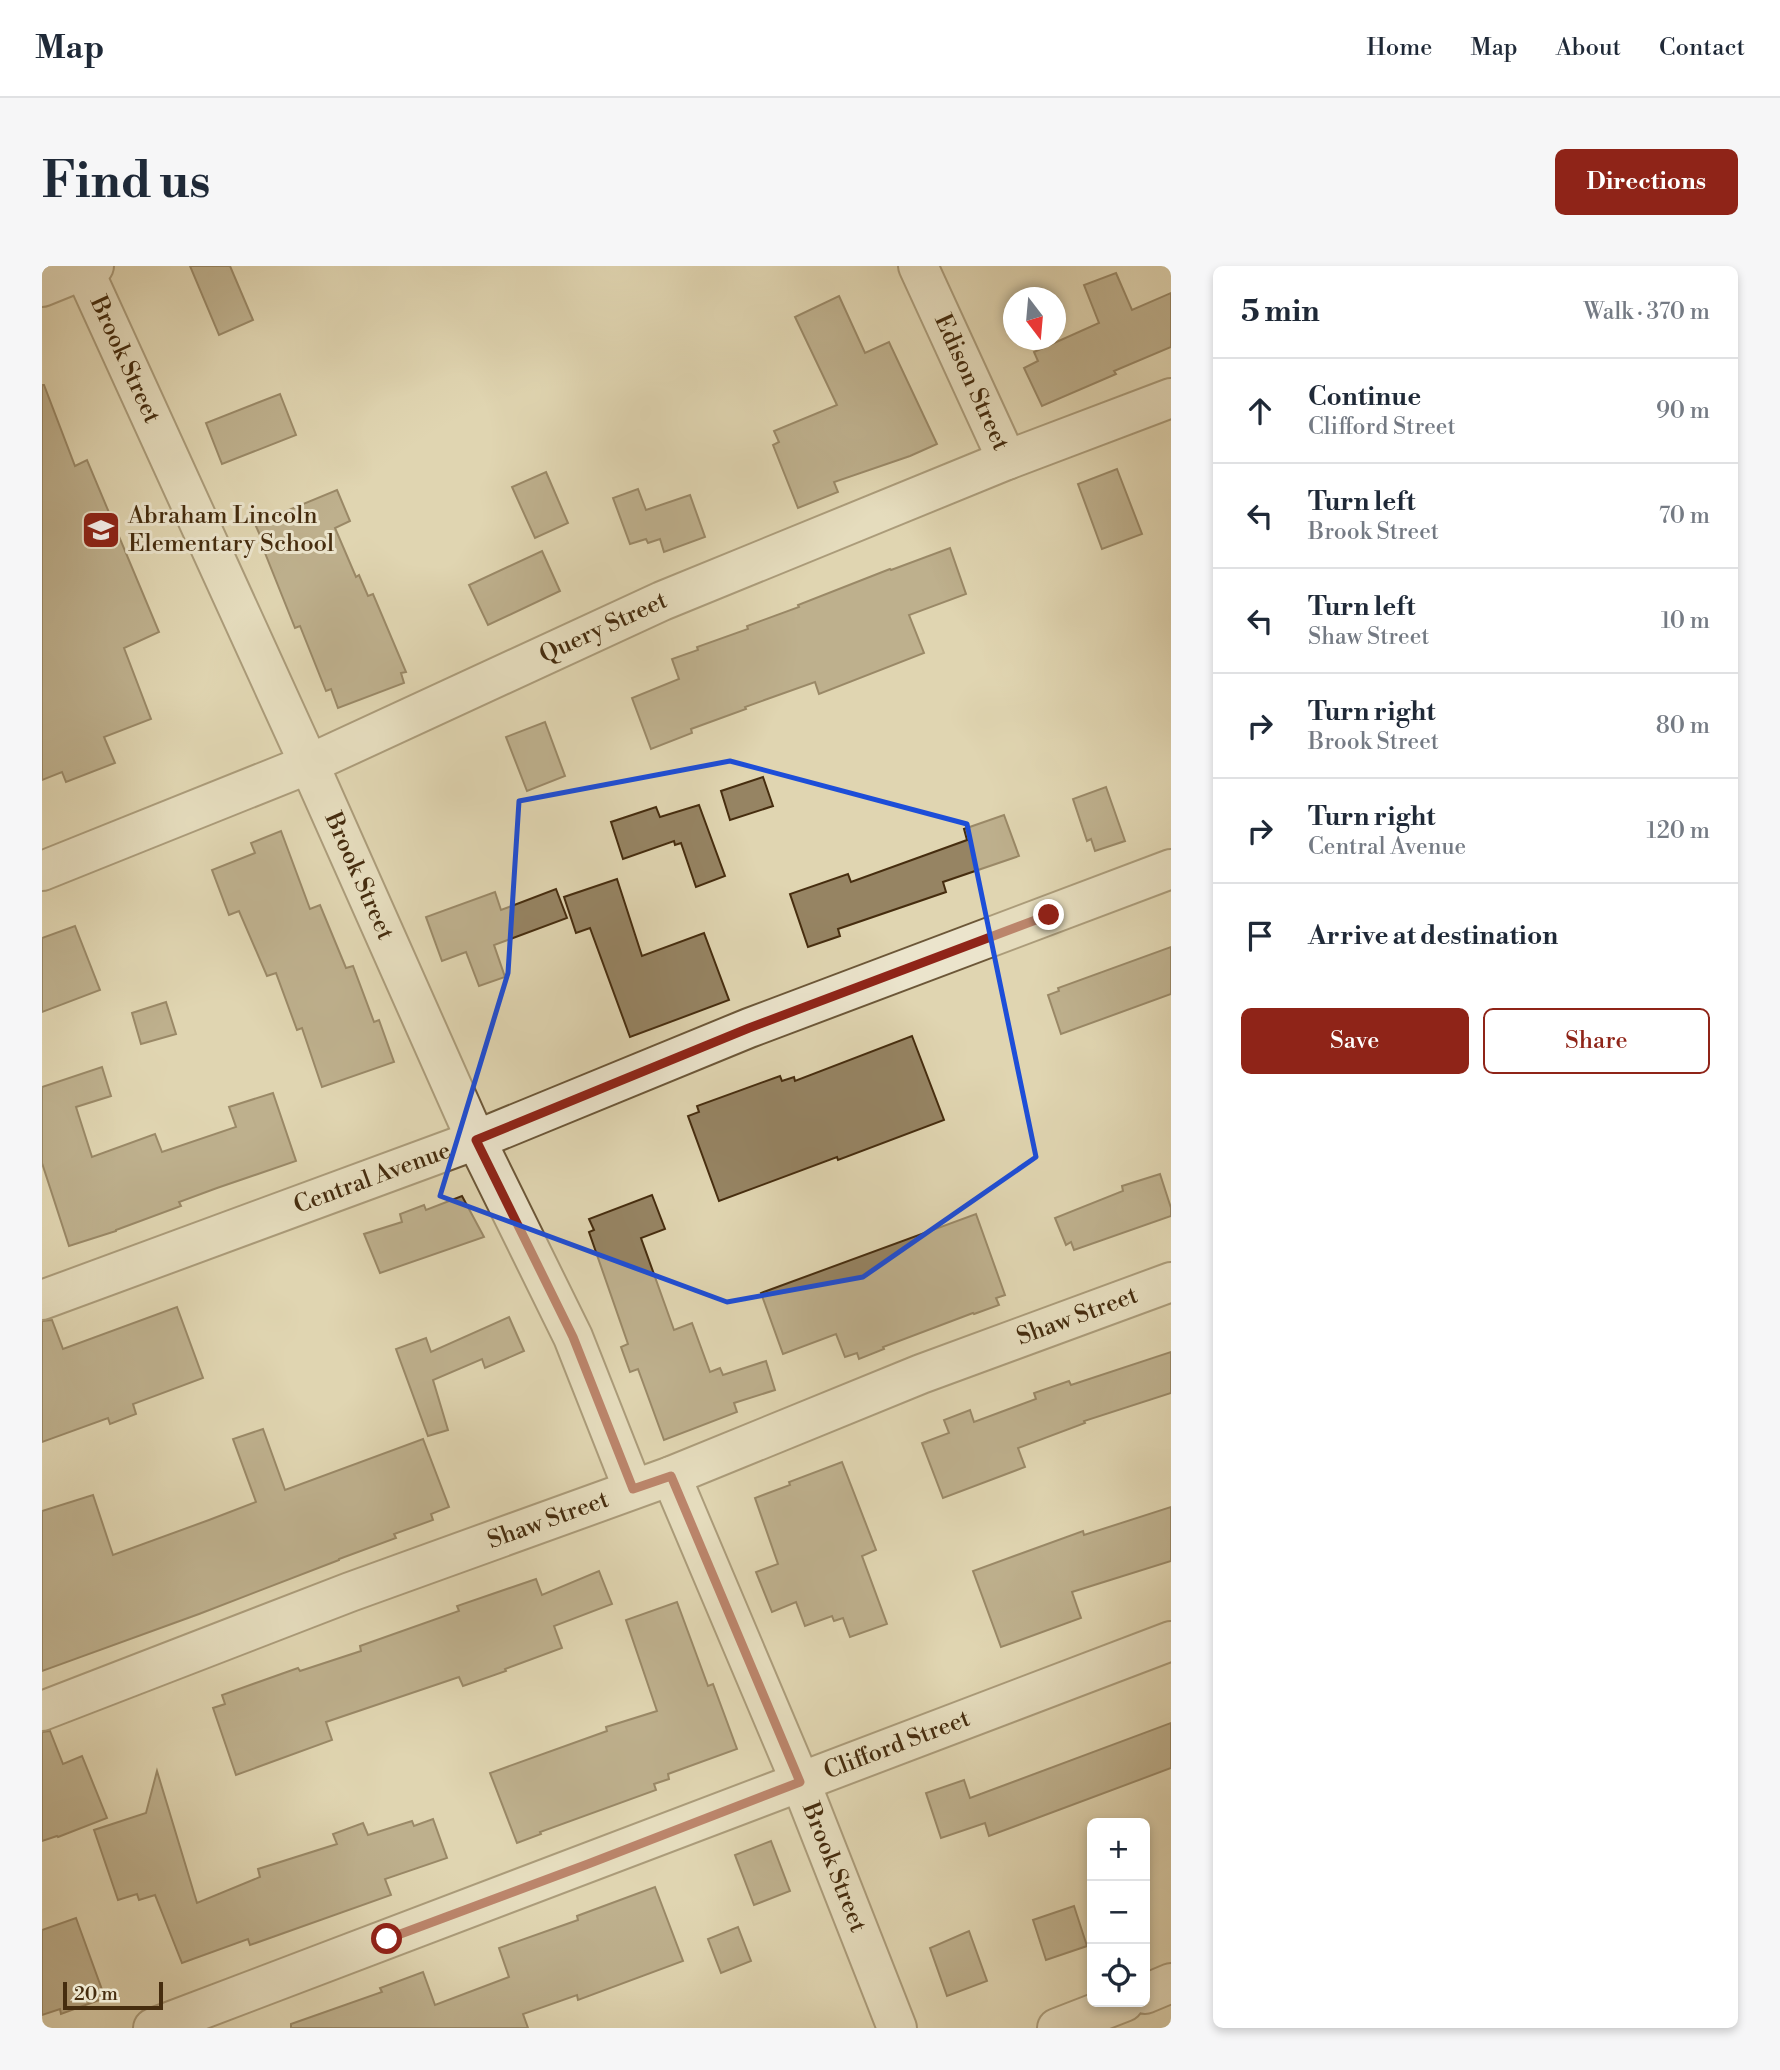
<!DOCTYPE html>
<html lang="en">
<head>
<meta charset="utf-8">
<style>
  body { margin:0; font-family:"Libre Bodoni",serif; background:#f6f6f7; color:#1f2937 }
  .controls { position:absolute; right:21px; bottom:21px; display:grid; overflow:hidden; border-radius:10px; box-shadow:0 4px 10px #0003 }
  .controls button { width:63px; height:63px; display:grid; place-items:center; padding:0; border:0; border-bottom:2px solid #e0e1e3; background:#fff; color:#1f2937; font:35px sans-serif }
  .compass { position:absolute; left:961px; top:21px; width:63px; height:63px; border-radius:50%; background:#fff; box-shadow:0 4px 10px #0003; rotate:164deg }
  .scale { position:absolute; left:21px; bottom:18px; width:100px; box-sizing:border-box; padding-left:7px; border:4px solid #462d0f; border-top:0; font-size:19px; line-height:24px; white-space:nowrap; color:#462d0f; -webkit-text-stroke:5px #ebe4cc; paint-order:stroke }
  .stop { position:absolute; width:21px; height:21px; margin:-16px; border:5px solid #8f2418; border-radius:50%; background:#fff }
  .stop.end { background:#8f2418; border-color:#fff; box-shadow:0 2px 7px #0008 }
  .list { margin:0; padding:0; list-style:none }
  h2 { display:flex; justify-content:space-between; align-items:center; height:91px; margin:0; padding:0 28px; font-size:30px }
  h2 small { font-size:23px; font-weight:400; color:#747a83 }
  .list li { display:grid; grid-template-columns:46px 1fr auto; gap:21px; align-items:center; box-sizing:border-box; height:105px; padding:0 28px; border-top:2px solid #e0e1e3 }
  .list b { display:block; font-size:26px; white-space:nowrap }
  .list p { margin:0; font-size:23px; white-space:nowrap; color:#747a83 }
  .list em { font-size:23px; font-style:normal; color:#747a83 }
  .actions { display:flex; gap:14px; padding:21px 28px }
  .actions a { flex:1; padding:16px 0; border:2px solid #8f2418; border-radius:10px; text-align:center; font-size:24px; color:#8f2418 }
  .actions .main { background:#8f2418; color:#fff }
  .icon { flex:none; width:38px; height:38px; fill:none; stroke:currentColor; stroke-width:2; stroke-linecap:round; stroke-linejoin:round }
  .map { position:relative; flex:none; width:1129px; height:1762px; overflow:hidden; border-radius:10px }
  header { display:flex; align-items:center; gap:42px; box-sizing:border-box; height:98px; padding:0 35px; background:#fff; border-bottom:2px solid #e0e1e3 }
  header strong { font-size:33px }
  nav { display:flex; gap:38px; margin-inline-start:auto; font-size:24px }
  .intro { display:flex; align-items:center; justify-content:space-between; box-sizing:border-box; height:168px; padding:0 42px }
  h1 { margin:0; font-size:49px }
  .button { padding:18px 32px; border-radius:10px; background:#8f2418; color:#fff; font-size:24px; font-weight:700 }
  main { display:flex; gap:42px; padding:0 42px }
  aside { flex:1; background:#fff; border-radius:10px; box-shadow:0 4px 10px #0003 }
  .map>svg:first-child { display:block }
</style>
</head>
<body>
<header>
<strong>Map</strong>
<nav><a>Home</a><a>Map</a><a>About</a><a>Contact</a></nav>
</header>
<div class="intro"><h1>Find us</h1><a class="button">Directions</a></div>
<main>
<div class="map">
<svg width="1129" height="1762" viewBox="0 0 1129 1762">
  <rect width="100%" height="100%" fill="#e0d5b1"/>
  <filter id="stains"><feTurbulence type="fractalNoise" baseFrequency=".00286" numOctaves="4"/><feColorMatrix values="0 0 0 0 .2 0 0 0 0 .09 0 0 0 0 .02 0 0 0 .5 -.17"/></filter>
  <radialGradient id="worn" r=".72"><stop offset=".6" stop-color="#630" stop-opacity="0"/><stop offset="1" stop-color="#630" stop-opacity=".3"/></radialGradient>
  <g fill="#968463" stroke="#462d0f" stroke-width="2">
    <polygon points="148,0 188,0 211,54 177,69"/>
    <polygon points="1074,7 1090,44 1129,27 1129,81 1072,105 1074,108 1000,140 982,102 996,95 992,86 1057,57 1042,19"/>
    <polygon points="797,30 823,87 847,76 895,178 868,190 792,216 796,226 756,242 731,179 737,176 732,165 795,139 753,51"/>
    <polygon points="0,119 2,119 33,200 45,194 117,366 82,382 109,453 62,471 73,497 24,516 20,506 0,514"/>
    <polygon points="238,128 254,169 180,198 164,157"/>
    <polygon points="1075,203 1100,268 1060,283 1036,218"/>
    <polygon points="504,206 526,257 493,272 470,221"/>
    <polygon points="596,223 604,244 648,229 663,271 622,286 618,273 606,277 604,273 588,278 571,232"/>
    <polygon points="295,224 308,255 293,262 314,311 317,309 326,330 331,328 364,406 359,407 362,417 296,442 289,423 284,425 258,360 253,362 219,277 221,276 213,258"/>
    <polygon points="908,282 924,328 867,349 882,387 777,428 773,416 703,441 704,443 649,463 650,467 609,483 590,432 637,413 630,393 656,384 655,381 706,363 705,360 757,341 756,339 848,303 849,304"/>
    <polygon points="500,285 518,325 446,359 427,319"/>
    <polygon points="503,456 523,510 485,525 464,471"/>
    <polygon points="721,511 731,540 688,554 679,525"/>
    <polygon points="1064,521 1083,575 1053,585 1049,573 1045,575 1031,533"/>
    <polygon points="657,539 683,610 654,621 639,577 633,579 632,575 581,593 569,556 614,541 618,551"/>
    <polygon points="962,549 977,590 901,616 904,626 796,663 798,670 766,681 748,628 806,608 809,616 925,574 922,563"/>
    <polygon points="239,565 268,643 278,639 304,702 311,700 332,756 337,754 352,796 280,821 260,762 255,764 234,707 225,710 197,645 187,649 170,604 213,587 209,577"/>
    <polygon points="575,613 600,690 662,667 687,734 588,771 548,662 534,667 522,631"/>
    <polygon points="514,623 525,652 452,679 463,711 437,720 424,686 400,695 384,651 453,626 459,644"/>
    <polygon points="33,660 58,724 0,746 0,672"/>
    <polygon points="1129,681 1129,728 1019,768 1006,729 1017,725 1016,722"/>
    <polygon points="124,736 134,768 99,778 90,747"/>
    <polygon points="870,770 902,854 796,894 795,891 677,935 646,850 657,846 655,840 738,810 740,815 752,811 753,815"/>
    <polygon points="60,801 69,830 34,841 50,891 113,868 120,886 194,861 187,841 231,827 254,895 175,922 137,936 139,940 74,964 74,965 27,980 0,897 0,821"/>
    <polygon points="1118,908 1129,942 1129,950 1032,984 1029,976 1024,979 1013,952 1081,925 1080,920"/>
    <polygon points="610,929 623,963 599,972 632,1064 650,1057 668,1106 678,1102 681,1109 724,1095 733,1124 692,1137 695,1146 622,1174 596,1103 588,1106 579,1081 586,1078 547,966 552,964 547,953"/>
    <polygon points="420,930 442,971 338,1007 322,968 360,956 358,948 382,939 384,944"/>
    <polygon points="934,948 963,1029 954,1032 957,1039 932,1048 931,1047 841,1081 842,1083 817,1093 815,1087 803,1091 794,1068 741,1088 719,1027"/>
    <polygon points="135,1041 161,1112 91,1138 94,1148 68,1158 66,1152 0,1176 0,1055 10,1054 21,1083"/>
    <polygon points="467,1051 482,1085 443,1102 440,1093 391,1114 406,1164 386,1170 354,1083 384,1072 389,1086"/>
    <polygon points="1129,1086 1129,1127 1042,1155 1043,1157 976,1182 983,1201 901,1232 880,1177 907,1167 902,1154 928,1144 932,1156 994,1133 992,1127 1027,1115 1029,1119"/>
    <polygon points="221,1163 243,1224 381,1173 407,1241 389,1248 391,1254 352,1268 354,1272 297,1293 297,1294 157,1348 0,1405 0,1245 51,1229 71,1289 167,1254 214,1236 191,1173"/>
    <polygon points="800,1196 834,1284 820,1290 845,1358 808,1371 801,1352 792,1355 790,1350 763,1360 754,1336 730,1346 714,1306 736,1298 713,1232 748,1219 747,1216"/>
    <polygon points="1129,1241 1129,1295 1030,1326 1039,1352 959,1381 931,1305 1041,1265 1042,1269"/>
    <polygon points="557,1305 570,1338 512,1360 520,1382 463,1403 464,1405 421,1420 417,1411 284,1456 290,1474 194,1509 171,1442 183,1438 180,1429 256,1402 258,1405 319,1385 318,1380 417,1345 415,1340 494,1313 500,1329"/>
    <polygon points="635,1336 666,1420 671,1418 695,1483 626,1508 627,1513 612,1518 614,1524 498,1566 499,1568 475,1577 448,1507 565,1465 564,1461 615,1445 584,1354"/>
    <polygon points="1129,1457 1129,1502 947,1570 943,1557 899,1572 884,1527 922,1514 928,1532"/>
    <polygon points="8,1465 21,1498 40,1490 65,1552 16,1571 15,1570 0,1575 0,1466"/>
    <polygon points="115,1505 155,1637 218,1611 216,1603 295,1578 291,1568 321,1557 326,1569 370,1555 372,1560 391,1553 405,1592 343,1613 349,1629 208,1679 206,1673 140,1697 113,1629 97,1634 95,1628 76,1634 52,1564 104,1547"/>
    <polygon points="729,1575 748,1625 712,1639 693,1589"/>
    <polygon points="613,1621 641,1695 536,1734 535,1729 481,1748 486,1762 249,1762 249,1758 340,1726 338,1722 381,1706 393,1739 467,1711 457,1682 536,1654 535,1650"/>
    <polygon points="1032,1640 1045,1680 1004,1694 991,1654"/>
    <polygon points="34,1652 63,1732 19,1748 18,1743 0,1749 0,1664"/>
    <polygon points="696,1661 709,1695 679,1707 666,1673"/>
    <polygon points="927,1665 945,1715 905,1730 888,1682"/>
  </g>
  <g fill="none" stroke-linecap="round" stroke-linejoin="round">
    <g stroke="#6c5738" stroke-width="42">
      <g id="minor">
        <path id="s1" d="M40,0L267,498L434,874L531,1071L591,1223"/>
        <path id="s2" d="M876,0L965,194"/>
        <polyline points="0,21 52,0"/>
        <path id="s3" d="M0,605L267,498L620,335L965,194L1129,132"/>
        <path id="s4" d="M0,1034L434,874L707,762L1129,603"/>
        <path id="s5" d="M629,1210L758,1515L855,1762"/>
        <path id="s6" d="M0,1445L308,1326L629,1210L879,1108L1129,1016"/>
        <polyline points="1103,1728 1129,1717"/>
        <path id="s7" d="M111,1762L1129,1375"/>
        <polyline points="1015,1762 1082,1736"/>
      </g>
    </g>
    <use href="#minor" stroke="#ebe4cc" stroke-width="38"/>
  </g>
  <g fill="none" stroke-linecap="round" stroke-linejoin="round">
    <polyline stroke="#8f2418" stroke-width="9" points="345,1673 546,1598 758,1516 629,1210 591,1223 531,1071 434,874 707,762 1007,649"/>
  </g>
  <path d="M0 0H1129V1762H0ZM688,495L925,558L994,891L821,1011L685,1036L398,930L466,707L477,535Z" fill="#e0d5b1" fill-opacity=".55" fill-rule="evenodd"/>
  <path fill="none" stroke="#1d4ed8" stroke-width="5" stroke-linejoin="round" d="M688,495L925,558L994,891L821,1011L685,1036L398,930L466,707L477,535Z"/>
  <defs>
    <g id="school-square" transform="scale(2.0125)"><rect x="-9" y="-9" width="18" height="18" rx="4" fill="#8f2418" stroke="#ebe4cc"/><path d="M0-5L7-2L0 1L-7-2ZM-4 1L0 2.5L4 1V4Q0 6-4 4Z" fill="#fff"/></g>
  </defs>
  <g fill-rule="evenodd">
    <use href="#school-square" x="59" y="264"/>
  </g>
  <g text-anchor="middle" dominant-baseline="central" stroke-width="6" stroke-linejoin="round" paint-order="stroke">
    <g font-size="24" fill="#462d0f" stroke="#ebe4cc">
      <text stroke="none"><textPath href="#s1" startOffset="103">Brook Street</textPath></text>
      <text stroke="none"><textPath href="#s2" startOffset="128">Edison Street</textPath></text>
      <text stroke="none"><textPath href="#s3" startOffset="612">Query Street</textPath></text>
      <text stroke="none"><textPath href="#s1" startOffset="670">Brook Street</textPath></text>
      <text stroke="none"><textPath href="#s4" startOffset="352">Central Avenue</textPath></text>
      <text stroke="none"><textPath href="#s6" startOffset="1108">Shaw Street</textPath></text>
      <text stroke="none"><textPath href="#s6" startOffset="541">Shaw Street</textPath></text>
      <text stroke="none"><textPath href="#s7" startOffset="796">Clifford Street</textPath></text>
      <text stroke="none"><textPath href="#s5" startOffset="424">Brook Street</textPath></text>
    </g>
    <g font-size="24" fill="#462d0f" stroke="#ebe4cc" text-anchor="start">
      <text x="86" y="250">Abraham Lincoln<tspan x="86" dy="28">Elementary School</tspan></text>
    </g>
  </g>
  <rect width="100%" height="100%" filter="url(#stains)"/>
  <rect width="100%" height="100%" fill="url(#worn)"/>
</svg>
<div class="controls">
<button>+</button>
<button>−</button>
<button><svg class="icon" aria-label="locate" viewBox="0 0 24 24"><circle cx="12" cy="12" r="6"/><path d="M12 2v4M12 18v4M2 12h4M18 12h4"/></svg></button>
</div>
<svg class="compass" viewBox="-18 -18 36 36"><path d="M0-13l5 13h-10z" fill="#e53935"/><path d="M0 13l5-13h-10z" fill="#747a83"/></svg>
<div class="scale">20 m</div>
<div class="stop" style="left:345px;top:1673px"></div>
<div class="stop end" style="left:1007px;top:649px"></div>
</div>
<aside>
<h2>5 min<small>Walk · 370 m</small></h2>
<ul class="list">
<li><svg class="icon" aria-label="ahead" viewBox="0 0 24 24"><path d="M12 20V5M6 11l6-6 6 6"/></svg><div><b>Continue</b><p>Clifford Street</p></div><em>90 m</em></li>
<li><svg class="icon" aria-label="left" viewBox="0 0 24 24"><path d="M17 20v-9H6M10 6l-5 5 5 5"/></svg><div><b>Turn left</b><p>Brook Street</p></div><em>70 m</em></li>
<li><svg class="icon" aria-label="left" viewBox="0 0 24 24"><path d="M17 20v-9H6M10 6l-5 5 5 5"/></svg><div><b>Turn left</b><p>Shaw Street</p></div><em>10 m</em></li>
<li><svg class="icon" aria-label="right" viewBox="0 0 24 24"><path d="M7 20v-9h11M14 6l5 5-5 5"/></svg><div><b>Turn right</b><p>Brook Street</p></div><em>80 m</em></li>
<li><svg class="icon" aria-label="right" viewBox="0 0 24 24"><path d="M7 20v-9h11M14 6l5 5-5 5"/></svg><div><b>Turn right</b><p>Central Avenue</p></div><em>120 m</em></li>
<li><svg class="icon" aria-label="arrive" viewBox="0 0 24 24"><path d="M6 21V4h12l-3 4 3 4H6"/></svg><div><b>Arrive at destination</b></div></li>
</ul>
<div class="actions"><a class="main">Save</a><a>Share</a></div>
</aside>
</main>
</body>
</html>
